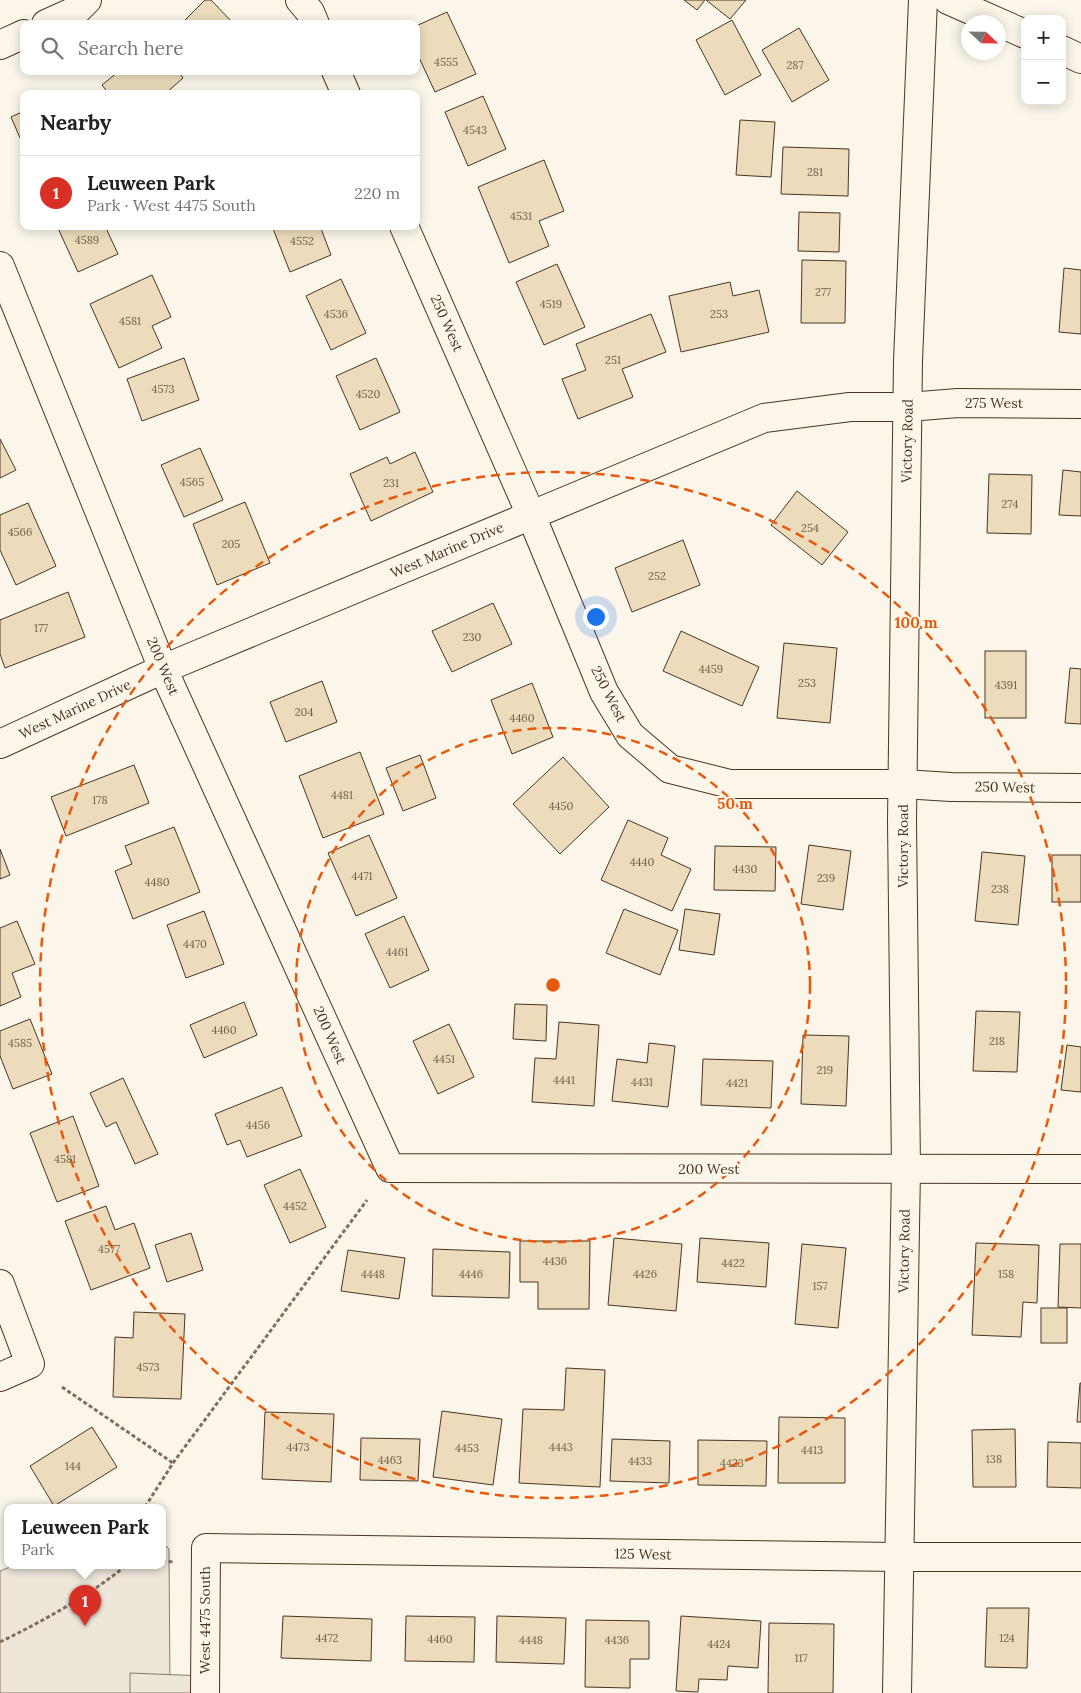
<!DOCTYPE html>
<html lang="en">
<head>
<meta charset="utf-8">
<style>
  body { margin:0; font-family:Lora,serif; background:#f2f2f2; color:#222 }
  .controls { position:absolute; right:15px; top:15px; display:grid; overflow:hidden; border-radius:10px; box-shadow:0 2px 12px #0003 }
  .controls button { width:45px; height:45px; display:grid; place-items:center; padding:0; border:0; border-bottom:1px solid #e0e0e0; background:#fff; color:#222; font:25px sans-serif }
  .compass { position:absolute; left:961px; top:15px; width:45px; height:45px; border-radius:50%; background:#fff; box-shadow:0 2px 12px #0003; rotate:112deg }
  .you { position:absolute; left:595px; top:616px; width:18px; height:18px; margin:-12px; border:4px solid #fff; border-radius:50%; background:#1a73e8; box-shadow:0 0 0 8px #1a73e833 }
  .badge { display:grid; place-items:center; width:32px; height:32px; border-radius:50%; background:#d93025; color:#fff; font-size:16px; font-weight:700 }
  .pin { position:absolute; translate:-50% -41px; filter:drop-shadow(0 1px 2px #0008) }
  .pin::after { content:''; position:absolute; top:26px; width:18px; height:15px; background:inherit; clip-path:polygon(0 0,100% 0,50% 100%) }
  .popup { position:absolute; left:4px; top:1504px; width:162px; height:65px; box-sizing:border-box; display:grid; place-content:center; border-radius:10px; background:#fff; filter:drop-shadow(0 1px 4px #0005); font-size:16px; white-space:nowrap; color:#767676 }
  .popup b { font-size:19px; color:#222 }
  .popup::after { content:''; position:absolute; left:50%; top:100%; margin-left:-10px; border:10px solid transparent; border-top-color:#fff }
  .list { margin:0; padding:0; list-style:none }
  h2 { display:flex; justify-content:space-between; align-items:center; height:65px; margin:0; padding:0 20px; font-size:21px }
  h2 small { font-size:16px; font-weight:400; color:#767676 }
  .list li { display:grid; grid-template-columns:32px 1fr auto; gap:15px; align-items:center; box-sizing:border-box; height:75px; padding:0 20px; border-top:1px solid #e0e0e0 }
  .list b { display:block; font-size:19px; white-space:nowrap }
  .list p { margin:0; font-size:16px; white-space:nowrap; color:#767676 }
  .list em { font-size:16px; font-style:normal; color:#767676 }
  .icon { flex:none; width:28px; height:28px; fill:none; stroke:currentColor; stroke-width:2; stroke-linecap:round; stroke-linejoin:round }
  .map { position:relative; flex:none; width:1081px; height:1693px; overflow:hidden }
  .search { position:absolute; background:#fff; box-shadow:0 2px 12px #0003; left:20px; top:20px; width:400px; height:55px; display:flex; align-items:center; gap:12px; box-sizing:border-box; padding:0 18px; border-radius:10px; color:#767676; font-size:19px }
  .panel { position:absolute; background:#fff; box-shadow:0 2px 12px #0003; left:20px; top:90px; width:400px; height:140px; border-radius:10px }
  .map>svg:first-child { display:block }
</style>
</head>
<body>
<div class="map">
<svg width="1081" height="1693" viewBox="0 0 1081 1693">
  <rect width="100%" height="100%" fill="#fbf6e9"/>
  <polygon fill="#ede6d9" stroke="#887966" points="163,1543 169,1549 170,1693 0,1693 0,1571 15,1565 162,1565"/>
  <polygon fill="#ede7d9" stroke="#887966" points="130,1673 204,1676 204,1693 130,1693"/>
  <g fill="#ecdcbc" stroke="#4a3520">
    <polygon points="205,0 211,0 234,24 181,24"/>
    <polygon points="684,0 705,0 697,10"/>
    <polygon points="706,0 746,0 730,19"/>
    <polygon points="447,12 476,74 435,92 416,51 416,26"/>
    <polygon points="732,20 761,75 725,95 696,40"/>
    <polygon points="799,28 829,80 792,102 762,50"/>
    <polygon points="119,71 178,71 183,78 165,94 109,94 102,85"/>
    <polygon points="483,96 506,149 468,166 445,112"/>
    <polygon points="24,111 24,147 11,117"/>
    <polygon points="740,120 775,122 771,177 736,175"/>
    <polygon points="783,147 849,149 848,196 781,194"/>
    <polygon points="544,160 564,211 539,221 549,246 509,263 478,187"/>
    <polygon points="799,212 840,213 839,252 798,251"/>
    <polygon points="57,226 105,226 118,254 78,272"/>
    <polygon points="272,226 320,226 331,255 290,272"/>
    <polygon points="802,260 846,261 845,323 801,323"/>
    <polygon points="557,264 585,327 544,345 516,282"/>
    <polygon points="1064,268 1081,270 1081,334 1059,332"/>
    <polygon points="152,275 171,317 152,326 162,348 119,368 90,304"/>
    <polygon points="341,279 366,333 331,350 306,296"/>
    <polygon points="730,282 733,296 759,290 769,332 681,352 669,296"/>
    <polygon points="651,314 666,352 622,369 633,397 578,419 562,379 586,370 576,344"/>
    <polygon points="184,358 199,400 142,421 127,379"/>
    <polygon points="376,358 400,412 360,430 336,376"/>
    <polygon points="0,439 16,470 0,478"/>
    <polygon points="200,448 223,500 184,517 161,465"/>
    <polygon points="415,452 433,492 371,521 350,474 387,457 390,464"/>
    <polygon points="1063,470 1081,472 1081,516 1059,515"/>
    <polygon points="989,474 1032,475 1031,534 987,533"/>
    <polygon points="797,491 848,532 822,565 771,525"/>
    <polygon points="245,502 270,563 217,585 193,524"/>
    <polygon points="28,503 56,566 16,585 0,550 0,515"/>
    <polygon points="683,540 700,585 632,612 615,568"/>
    <polygon points="68,592 85,637 5,668 0,654 0,620"/>
    <polygon points="493,603 512,644 452,672 432,631"/>
    <polygon points="681,631 759,667 742,706 663,671"/>
    <polygon points="784,643 837,648 830,723 777,718"/>
    <rect x="985" y="651" width="41" height="67"/>
    <polygon points="1070,668 1081,669 1081,724 1065,723"/>
    <polygon points="322,681 337,722 286,742 270,702"/>
    <polygon points="532,683 553,737 512,754 491,700"/>
    <polygon points="360,752 384,814 323,838 299,776"/>
    <polygon points="420,755 436,798 403,811 386,768"/>
    <polygon points="563,757 609,807 560,854 513,804"/>
    <polygon points="134,765 149,803 66,836 51,797"/>
    <polygon points="628,820 668,838 661,855 691,869 672,911 601,880"/>
    <polygon points="174,827 200,892 133,919 115,871 132,864 125,846"/>
    <polygon points="369,835 397,898 356,916 328,853"/>
    <polygon points="809,845 851,851 843,910 801,904"/>
    <polygon points="715,846 776,847 775,891 714,890"/>
    <polygon points="0,849 10,875 0,879"/>
    <polygon points="982,852 1025,856 1018,925 975,921"/>
    <rect x="1052" y="855" width="29" height="47"/>
    <polygon points="624,909 678,930 660,975 606,953"/>
    <polygon points="685,909 720,914 714,955 679,950"/>
    <polygon points="204,911 224,964 186,978 167,925"/>
    <polygon points="404,916 429,970 390,988 365,934"/>
    <polygon points="17,921 35,964 12,973 21,997 0,1006 0,928"/>
    <polygon points="244,1002 257,1035 204,1058 190,1025"/>
    <polygon points="515,1004 547,1005 546,1041 513,1039"/>
    <polygon points="976,1011 1020,1012 1017,1072 973,1071"/>
    <polygon points="30,1019 52,1074 13,1089 0,1056 0,1031"/>
    <polygon points="559,1022 599,1025 594,1106 532,1102 535,1058 556,1059"/>
    <polygon points="449,1024 474,1077 438,1094 413,1041"/>
    <polygon points="803,1035 849,1036 846,1106 801,1104"/>
    <polygon points="649,1043 675,1046 668,1107 612,1101 617,1059 647,1063"/>
    <polygon points="1067,1045 1081,1047 1081,1092 1061,1090"/>
    <polygon points="703,1059 773,1061 771,1108 701,1105"/>
    <polygon points="123,1078 158,1154 135,1164 116,1122 106,1127 90,1093"/>
    <polygon points="282,1087 302,1136 247,1157 240,1140 227,1145 215,1114"/>
    <polygon points="73,1116 99,1186 57,1202 30,1133"/>
    <polygon points="300,1169 326,1227 290,1243 264,1185"/>
    <polygon points="106,1206 115,1230 134,1223 150,1268 91,1290 65,1221"/>
    <polygon points="191,1233 203,1270 167,1282 155,1245"/>
    <polygon points="614,1238 682,1244 676,1311 608,1305"/>
    <polygon points="700,1238 769,1243 766,1287 697,1282"/>
    <polygon points="520,1241 590,1241 589,1309 538,1309 538,1282 520,1282"/>
    <polygon points="976,1243 1039,1245 1037,1303 1023,1302 1021,1337 972,1335"/>
    <polygon points="802,1244 846,1248 838,1328 795,1324"/>
    <polygon points="1060,1244 1081,1244 1081,1308 1058,1307"/>
    <polygon points="433,1249 510,1252 509,1298 432,1296"/>
    <polygon points="348,1250 405,1258 399,1299 341,1291"/>
    <rect x="1041" y="1308" width="26" height="35"/>
    <polygon points="134,1312 185,1314 181,1399 113,1397 115,1337 133,1338"/>
    <polygon points="566,1368 605,1370 600,1487 519,1483 523,1409 564,1410"/>
    <polygon points="1080,1383 1081,1383 1081,1422 1077,1422"/>
    <polygon points="442,1411 502,1419 493,1485 433,1477"/>
    <polygon points="265,1412 334,1414 331,1482 262,1479"/>
    <polygon points="779,1417 845,1418 845,1483 778,1483"/>
    <polygon points="92,1427 117,1467 54,1506 30,1466"/>
    <polygon points="1015,1429 1016,1487 973,1487 972,1430"/>
    <polygon points="361,1438 420,1439 418,1481 360,1480"/>
    <polygon points="612,1439 670,1441 669,1483 610,1481"/>
    <polygon points="698,1440 767,1441 766,1486 698,1485"/>
    <polygon points="1048,1442 1081,1443 1081,1488 1047,1487"/>
    <polygon points="987,1608 1029,1608 1027,1668 985,1667"/>
    <polygon points="283,1616 372,1619 371,1661 281,1658"/>
    <polygon points="406,1616 475,1617 474,1662 405,1661"/>
    <polygon points="497,1616 566,1618 564,1664 496,1662"/>
    <polygon points="681,1616 761,1621 758,1668 728,1666 727,1680 699,1679 698,1692 676,1691"/>
    <polygon points="586,1620 649,1621 649,1659 630,1659 630,1688 585,1687"/>
    <polygon points="769,1623 834,1624 833,1693 768,1693"/>
  </g>
  <g fill="none" stroke-linecap="round" stroke-linejoin="round">
    <g stroke="#4a3520" stroke-width="30">
      <g id="minor">
        <polyline points="300,0 310,12 315,24"/>
        <polyline points="46,24 77,10 87,0"/>
        <polyline points="0,45 24,34"/>
        <polyline points="336,71 346,94"/>
        <polyline points="404,226 531,515 604,692 630,735 670,769 730,784 903,784 951,787 1081,788"/>
        <polyline points="0,266 163,669 390,1168 1081,1169"/>
        <polyline points="908,407 958,403 1081,404"/>
        <polyline points="0,1284 30,1364 0,1377"/>
        <polyline points="205,1693 206,1548 898,1557 1081,1557"/>
      </g>
    </g>
    <g stroke="#4a3520" stroke-width="30">
      <g id="tertiary">
        <polyline points="0,744 163,669 764,418 850,407 908,407"/>
        <polyline points="897,1693 906,1169 902,821 908,361 923,0"/>
      </g>
    </g>
    <g stroke="#4a3520" stroke-width="30">
      <g id="secondary">
        <polyline points="948,0 1025,34"/>
        <polyline points="1062,50 1081,59"/>
      </g>
    </g>
    <g stroke="#7f6f5c" stroke-width="3" stroke-dasharray="4 2.5" stroke-linecap="butt">
      <polyline points="62,1387 173,1463"/>
      <polyline points="145,1507 173,1463 367,1200"/>
      <polyline points="162,1561 174,1562"/>
      <path d="M0,1642C45,1620 88,1596 127,1565"/>
    </g>
    <use href="#minor" stroke="#fbf6e9" stroke-width="28"/>
    <use href="#tertiary" stroke="#fbf6e9" stroke-width="28"/>
    <use href="#secondary" stroke="#fbf6e9" stroke-width="28"/>
  </g>
  <g fill="none" stroke="#e8590c" stroke-width="2.5" stroke-dasharray="9 6">
    <circle cx="553" cy="985" r="257"/>
    <circle cx="553" cy="985" r="513"/>
  </g>
  <g text-anchor="middle" dominant-baseline="central" stroke-width="4" stroke-linejoin="round" paint-order="stroke">
    <g font-size="11" fill="#725f47">
      <text x="446" y="62">4555</text>
      <text x="795" y="65">287</text>
      <text x="475" y="130">4543</text>
      <text x="815" y="172">281</text>
      <text x="521" y="216">4531</text>
      <text x="87" y="240">4589</text>
      <text x="302" y="241">4552</text>
      <text x="823" y="292">277</text>
      <text x="551" y="304">4519</text>
      <text x="336" y="314">4536</text>
      <text x="719" y="314">253</text>
      <text x="130" y="321">4581</text>
      <text x="613" y="360">251</text>
      <text x="163" y="389">4573</text>
      <text x="368" y="394">4520</text>
      <text x="192" y="482">4565</text>
      <text x="391" y="483">231</text>
      <text x="1010" y="504">274</text>
      <text x="810" y="528">254</text>
      <text x="20" y="532">4566</text>
      <text x="231" y="544">205</text>
      <text x="657" y="576">252</text>
      <text x="41" y="628">177</text>
      <text x="472" y="637">230</text>
      <text x="711" y="669">4459</text>
      <text x="807" y="683">253</text>
      <text x="1006" y="685">4391</text>
      <text x="304" y="712">204</text>
      <text x="522" y="718">4460</text>
      <text x="342" y="795">4481</text>
      <text x="100" y="800">178</text>
      <text x="561" y="806">4450</text>
      <text x="642" y="862">4440</text>
      <text x="745" y="869">4430</text>
      <text x="362" y="876">4471</text>
      <text x="826" y="878">239</text>
      <text x="157" y="882">4480</text>
      <text x="1000" y="889">238</text>
      <text x="195" y="944">4470</text>
      <text x="397" y="952">4461</text>
      <text x="224" y="1030">4460</text>
      <text x="997" y="1041">218</text>
      <text x="20" y="1043">4585</text>
      <text x="444" y="1059">4451</text>
      <text x="825" y="1070">219</text>
      <text x="564" y="1080">4441</text>
      <text x="642" y="1082">4431</text>
      <text x="737" y="1083">4421</text>
      <text x="258" y="1125">4456</text>
      <text x="65" y="1159">4581</text>
      <text x="295" y="1206">4452</text>
      <text x="109" y="1249">4577</text>
      <text x="555" y="1261">4436</text>
      <text x="733" y="1263">4422</text>
      <text x="373" y="1274">4448</text>
      <text x="471" y="1274">4446</text>
      <text x="645" y="1274">4426</text>
      <text x="1006" y="1274">158</text>
      <text x="820" y="1286">157</text>
      <text x="148" y="1367">4573</text>
      <text x="298" y="1447">4473</text>
      <text x="561" y="1447">4443</text>
      <text x="467" y="1448">4453</text>
      <text x="812" y="1450">4413</text>
      <text x="994" y="1459">138</text>
      <text x="390" y="1460">4463</text>
      <text x="640" y="1461">4433</text>
      <text x="732" y="1463">4423</text>
      <text x="73" y="1466">144</text>
      <text x="327" y="1638">4472</text>
      <text x="1007" y="1638">124</text>
      <text x="440" y="1639">4460</text>
      <text x="531" y="1640">4448</text>
      <text x="617" y="1640">4436</text>
      <text x="719" y="1644">4424</text>
      <text x="801" y="1658">117</text>
    </g>
    <g font-size="14" fill="#4a3520" stroke="#fbf6e9">
      <text transform="translate(447 323) rotate(66)">250 West</text>
      <text x="994" y="403">275 West</text>
      <text transform="translate(907 441) rotate(-89)">Victory Road</text>
      <text transform="translate(447 550) rotate(-23)">West Marine Drive</text>
      <text transform="translate(163 666) rotate(67)">200 West</text>
      <text transform="translate(609 694) rotate(63)">250 West</text>
      <text transform="translate(75 709) rotate(-25)">West Marine Drive</text>
      <text transform="translate(1005 787) rotate(1)">250 West</text>
      <text transform="translate(903 846) rotate(-90)">Victory Road</text>
      <text transform="translate(330 1035) rotate(66)">200 West</text>
      <text x="709" y="1169">200 West</text>
      <text transform="translate(904 1251) rotate(-89)">Victory Road</text>
      <text transform="translate(643 1554) rotate(1)">125 West</text>
      <text transform="translate(205 1620) rotate(-90)">West 4475 South</text>
    </g>
  </g>
  <circle cx="553" cy="985" r="8" fill="#e8590c" stroke="#fbf6e9" stroke-width="2.5"/>
  <g font-size="15" text-anchor="middle" font-weight="bold" fill="#e8590c" stroke="#fbf6e9" stroke-width="4" stroke-linejoin="round" paint-order="stroke">
    <text x="916" y="628">100 m</text>
    <text x="735" y="809">50 m</text>
  </g>
</svg>
<div class="controls">
<button>+</button>
<button>−</button>
</div>
<svg class="compass" viewBox="-18 -18 36 36"><path d="M0-13l5 13h-10z" fill="#e53935"/><path d="M0 13l5-13h-10z" fill="#767676"/></svg>
<div class="you"></div>
<div class="pin badge" style="left:85px;top:1626px">1</div>
<div class="popup"><b>Leuween Park</b>Park</div>
<div class="search"><svg class="icon" aria-label="search" viewBox="0 0 24 24"><circle cx="10" cy="10" r="6"/><path d="M15 15l6 6"/></svg>Search here</div>
<section class="panel">
<h2>Nearby<small></small></h2>
<ul class="list">
<li><span class="badge">1</span><div><b>Leuween Park</b><p>Park · West 4475 South</p></div><em>220 m</em></li>
</ul>
</section>
</div>
</body>
</html>
